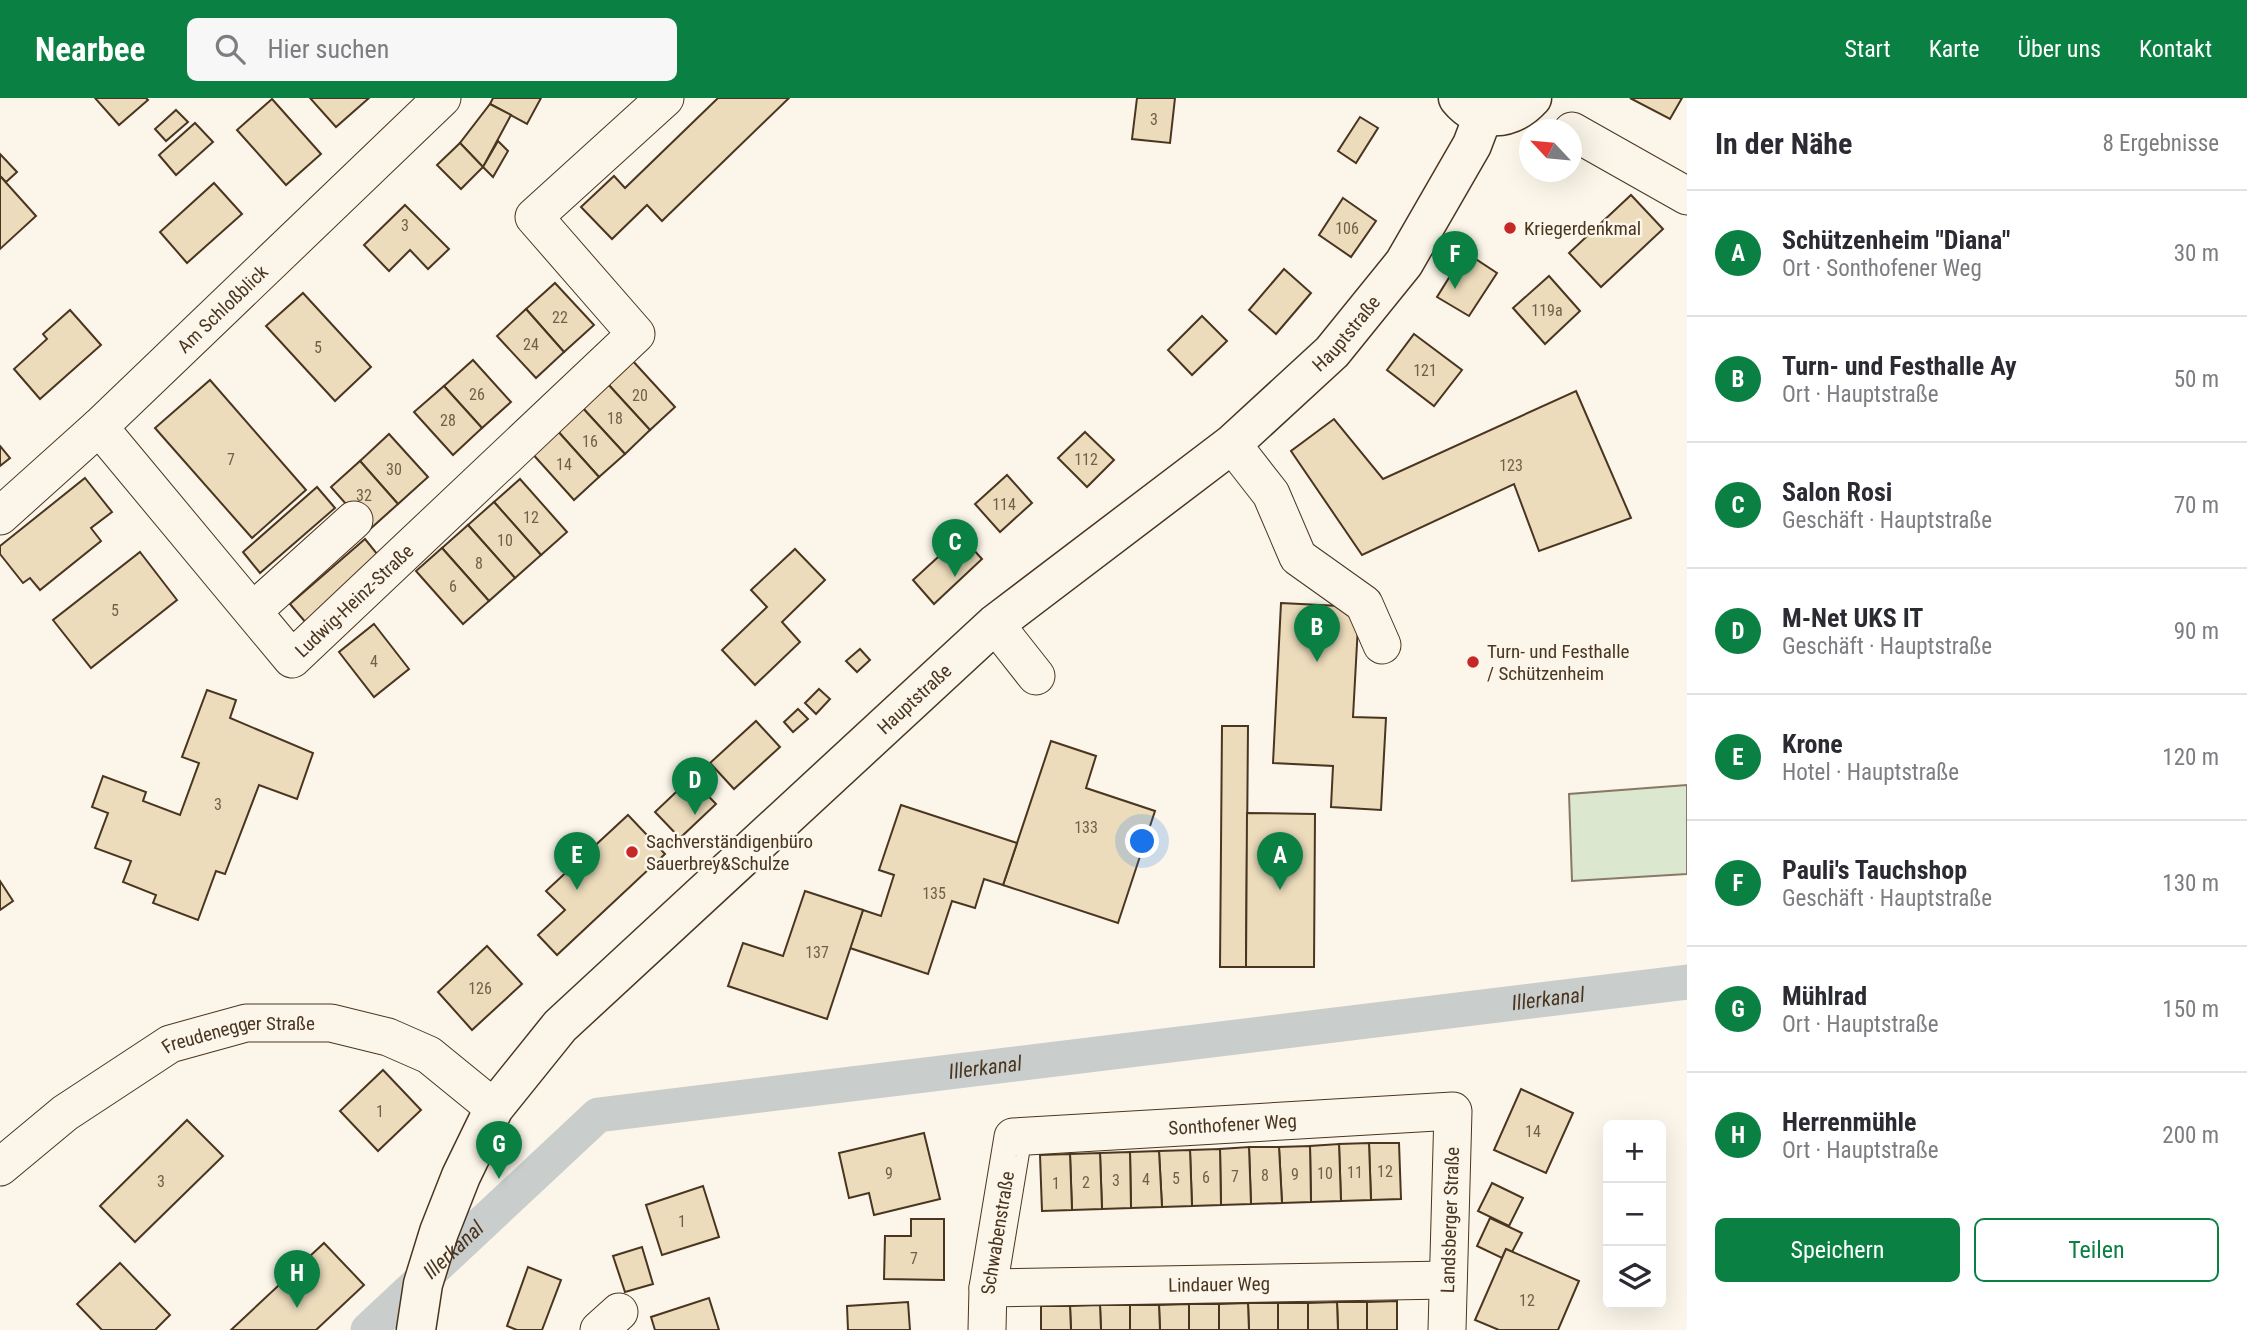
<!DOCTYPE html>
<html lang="de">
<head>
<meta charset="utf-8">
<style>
  body { margin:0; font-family:"Roboto Condensed",sans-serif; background:#f7f7f7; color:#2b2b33 }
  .controls { position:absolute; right:21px; bottom:21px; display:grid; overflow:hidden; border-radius:10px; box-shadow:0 7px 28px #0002 }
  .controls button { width:63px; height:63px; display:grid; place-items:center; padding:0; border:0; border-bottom:2px solid #e1e1e2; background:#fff; color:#2b2b33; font:35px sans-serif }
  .compass { position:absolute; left:1519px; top:21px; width:63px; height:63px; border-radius:50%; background:#fff; box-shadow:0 7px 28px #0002; rotate:296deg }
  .you { position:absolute; left:1143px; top:744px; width:24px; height:24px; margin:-18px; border:5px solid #fff; border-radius:50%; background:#1a73e8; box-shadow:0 0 0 10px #1a73e833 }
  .badge { display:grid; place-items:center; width:46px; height:46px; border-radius:50%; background:#0b8043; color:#fff; font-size:23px; font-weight:700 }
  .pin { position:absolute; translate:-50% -58px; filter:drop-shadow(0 2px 4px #0008) }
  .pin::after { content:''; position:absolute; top:37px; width:24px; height:21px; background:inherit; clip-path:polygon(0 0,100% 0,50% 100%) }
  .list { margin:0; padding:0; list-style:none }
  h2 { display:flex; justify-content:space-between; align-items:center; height:91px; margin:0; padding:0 28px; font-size:30px }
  h2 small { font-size:23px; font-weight:400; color:#7c7c81 }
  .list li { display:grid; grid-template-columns:46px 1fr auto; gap:21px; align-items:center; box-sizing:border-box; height:126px; padding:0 28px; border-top:2px solid #e1e1e2 }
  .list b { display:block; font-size:26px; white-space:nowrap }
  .list p { margin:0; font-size:23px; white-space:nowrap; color:#7c7c81 }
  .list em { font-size:23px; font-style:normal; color:#7c7c81 }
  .actions { display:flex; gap:14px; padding:21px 28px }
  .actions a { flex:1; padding:16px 0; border:2px solid #0b8043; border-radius:10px; text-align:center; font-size:24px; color:#0b8043 }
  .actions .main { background:#0b8043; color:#fff }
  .icon { flex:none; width:38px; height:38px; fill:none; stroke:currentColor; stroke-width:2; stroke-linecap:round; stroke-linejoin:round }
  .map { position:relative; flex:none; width:1687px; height:1232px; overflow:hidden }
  header { display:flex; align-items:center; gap:42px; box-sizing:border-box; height:98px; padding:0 35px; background:#0b8043; color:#fff }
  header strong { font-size:33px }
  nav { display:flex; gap:38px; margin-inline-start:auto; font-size:24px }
  .search { width:490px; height:63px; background:#f7f7f7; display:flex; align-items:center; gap:18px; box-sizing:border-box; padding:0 24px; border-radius:10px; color:#7c7c81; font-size:26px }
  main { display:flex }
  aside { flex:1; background:#fff }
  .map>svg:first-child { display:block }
</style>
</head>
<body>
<header>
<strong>Nearbee</strong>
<div class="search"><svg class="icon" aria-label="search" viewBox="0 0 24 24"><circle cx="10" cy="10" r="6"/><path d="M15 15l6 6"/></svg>Hier suchen</div>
<nav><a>Start</a><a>Karte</a><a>Über uns</a><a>Kontakt</a></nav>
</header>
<main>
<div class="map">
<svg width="1687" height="1232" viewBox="0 0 1687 1232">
  <rect width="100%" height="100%" fill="#fbf6e9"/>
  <polygon fill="#dce7d0" stroke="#887966" stroke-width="2" points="1687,687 1687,776 1572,783 1569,696"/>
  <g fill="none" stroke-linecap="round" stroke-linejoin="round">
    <path stroke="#c9cecd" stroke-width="35" id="s1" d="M368,1232L598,1017L1687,884"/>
  </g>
  <g fill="#ecdcbc" stroke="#4a3520" stroke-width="2">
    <polygon points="95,0 146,0 148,2 119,27"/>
    <polygon points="310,0 369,0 336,29"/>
    <polygon points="493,0 541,0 527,26 490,6"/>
    <polygon points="718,0 789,0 662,123 647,107 612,141 581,109 614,78 625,90"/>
    <polygon points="1137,0 1175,0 1170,45 1132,41"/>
    <polygon points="1630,0 1682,0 1670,21"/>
    <polygon points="272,1 321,56 286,87 237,32"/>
    <polygon points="490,6 511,17 483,69 460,45"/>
    <polygon points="176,12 188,24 166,43 155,31"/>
    <polygon points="1360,19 1378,30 1356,65 1338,53"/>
    <polygon points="195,25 213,44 176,77 159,57"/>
    <polygon points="498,43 508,53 493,79 483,69"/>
    <polygon points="460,45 483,69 461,91 437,67"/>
    <polygon points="0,56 17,74 6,84 0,78"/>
    <polygon points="0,78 36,118 0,151"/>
    <polygon points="214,85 242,116 187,165 160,134"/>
    <polygon points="1631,97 1663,131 1601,189 1569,155"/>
    <polygon points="1343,100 1376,123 1351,159 1319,137"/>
    <polygon points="405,107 449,151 428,171 410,152 389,173 364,147"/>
    <polygon points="1465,154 1497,175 1469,218 1437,199"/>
    <polygon points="1284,171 1311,195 1276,236 1249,212"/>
    <polygon points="1549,178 1580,213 1545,246 1513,210"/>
    <polygon points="555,185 594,227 564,254 526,211"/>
    <polygon points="303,195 371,269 335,303 266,228"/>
    <polygon points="526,211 564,254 536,280 497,238"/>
    <polygon points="70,212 101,247 40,301 14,271 47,241 43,236"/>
    <polygon points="1202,218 1227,243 1192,277 1168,252"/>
    <polygon points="1414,236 1462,272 1434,308 1387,272"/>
    <polygon points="631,261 675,309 650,332 606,284"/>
    <polygon points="473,262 511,304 482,330 444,288"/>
    <polygon points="210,282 306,392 252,440 155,330"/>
    <polygon points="606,284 650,332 625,356 580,307"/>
    <polygon points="444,288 482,330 453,357 414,314"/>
    <polygon points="1576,293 1631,420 1539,453 1514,386 1362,457 1291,353 1334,321 1383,381"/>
    <polygon points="580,307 625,356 599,379 555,330"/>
    <polygon points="555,330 599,379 574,402 530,353"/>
    <polygon points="1085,334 1114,362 1087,389 1058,360"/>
    <polygon points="389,336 428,379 398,406 360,363"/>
    <polygon points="0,348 10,360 0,368"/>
    <polygon points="360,363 398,406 369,432 331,389"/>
    <polygon points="1007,377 1032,405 1000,434 975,406"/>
    <polygon points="85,380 112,414 91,430 101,443 40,492 30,480 23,485 0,456 0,448"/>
    <polygon points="520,381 567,434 541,457 494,404"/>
    <polygon points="317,389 335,410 260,475 243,454"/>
    <polygon points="494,404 541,457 515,480 468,427"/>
    <polygon points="468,427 515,480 489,503 442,450"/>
    <polygon points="961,438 982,461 934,506 913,482"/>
    <polygon points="365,441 382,462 307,526 290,506"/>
    <polygon points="442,450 489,503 463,526 416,473"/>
    <polygon points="795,451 825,482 782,524 800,544 755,587 722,552 767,509 751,492"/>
    <polygon points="140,454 177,502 91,570 53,522"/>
    <polygon points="1281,505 1359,509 1353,619 1386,620 1381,712 1331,709 1333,668 1273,665"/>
    <polygon points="374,526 409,571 374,599 339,554"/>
    <polygon points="860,551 870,562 857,574 846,563"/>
    <polygon points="819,591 830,601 816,616 805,605"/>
    <polygon points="207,592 236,602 230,620 313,655 297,701 259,687 225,776 216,773 198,822 153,805 156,797 123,784 131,763 95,750 108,715 92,709 103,678 146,694 143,703 180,717 199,665 182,659"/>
    <polygon points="798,611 808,621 793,634 784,624"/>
    <polygon points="756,623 780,649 734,691 710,665"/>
    <polygon points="1222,628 1248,628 1246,869 1220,869"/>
    <polygon points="1051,643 1096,658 1086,690 1155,713 1118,825 1003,787"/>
    <polygon points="691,680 716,706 680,740 655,714"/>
    <polygon points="901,707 1017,745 1003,787 984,781 975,810 952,803 928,876 850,850 863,812 881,818 894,777 879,772"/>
    <polygon points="1247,715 1315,716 1314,869 1246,869"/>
    <polygon points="628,717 665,756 557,857 538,837 565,812 546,793"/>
    <polygon points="0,783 13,803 0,812"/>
    <polygon points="805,793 863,812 827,921 728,888 743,845 783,858"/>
    <polygon points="487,848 522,886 472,932 438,894"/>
    <polygon points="383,972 421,1012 378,1053 340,1013"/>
    <polygon points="1521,991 1573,1015 1546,1075 1494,1052"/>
    <polygon points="187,1022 223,1058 135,1144 100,1108"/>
    <polygon points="924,1035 940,1101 874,1117 869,1095 849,1100 839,1055"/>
    <polygon points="1369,1045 1399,1045 1401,1101 1371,1102"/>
    <polygon points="1369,1045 1371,1102 1341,1103 1339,1046"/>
    <polygon points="1339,1046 1341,1103 1311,1104 1310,1048"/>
    <polygon points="1310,1048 1311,1104 1282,1105 1279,1049"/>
    <polygon points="1249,1049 1279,1049 1282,1105 1251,1106"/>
    <polygon points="1249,1049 1251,1106 1221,1107 1220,1051"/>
    <polygon points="1220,1051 1221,1107 1192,1108 1190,1052"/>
    <polygon points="1190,1052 1192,1108 1162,1109 1159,1053"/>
    <polygon points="1159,1053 1162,1109 1131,1110 1130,1054"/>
    <polygon points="1130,1054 1131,1110 1102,1111 1100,1055"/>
    <polygon points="1100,1055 1102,1111 1072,1112 1070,1056"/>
    <polygon points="1070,1056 1072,1112 1042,1113 1040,1057"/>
    <polygon points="1492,1085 1523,1100 1509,1128 1478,1113"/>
    <polygon points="703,1088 719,1139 662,1157 646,1107"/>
    <polygon points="1490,1120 1522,1135 1512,1154 1506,1151 1502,1160 1477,1148"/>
    <polygon points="911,1121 944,1121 944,1182 884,1181 885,1138 911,1138"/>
    <polygon points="324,1145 364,1187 316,1232 231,1232"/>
    <polygon points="642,1149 653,1186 625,1194 613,1158"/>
    <polygon points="1506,1151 1579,1183 1558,1232 1499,1232 1475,1222"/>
    <polygon points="120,1165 170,1217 155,1232 102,1232 77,1206"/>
    <polygon points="528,1169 561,1182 542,1232 517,1232 507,1228"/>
    <polygon points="709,1200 719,1232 655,1232 651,1219"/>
    <polygon points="1397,1203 1397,1232 1367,1232 1367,1204"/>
    <polygon points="908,1204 910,1232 848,1232 847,1208"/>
    <polygon points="1337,1204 1367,1204 1367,1232 1338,1232"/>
    <polygon points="1337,1204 1338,1232 1308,1232 1308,1205"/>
    <polygon points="1248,1205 1278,1205 1278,1232 1249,1232"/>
    <polygon points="1248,1205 1249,1232 1219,1232 1219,1206"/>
    <rect x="1278" y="1205" width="30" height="27"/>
    <rect x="1189" y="1206" width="30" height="26"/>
    <polygon points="1189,1206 1189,1232 1160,1232 1159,1207"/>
    <polygon points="1100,1207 1130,1207 1130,1232 1101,1232"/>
    <polygon points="1100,1207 1101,1232 1071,1232 1070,1208"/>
    <polygon points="1130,1207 1159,1207 1160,1232 1130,1232"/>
    <polygon points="1041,1208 1070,1208 1071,1232 1041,1232"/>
  </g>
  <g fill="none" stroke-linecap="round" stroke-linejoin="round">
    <g stroke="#4a3520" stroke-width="39">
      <g id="minor">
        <polyline points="1572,33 1687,98"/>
        <path id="s2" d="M99,329L292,561L636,236L534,119L665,0"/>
        <polyline points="1232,346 1271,396 1298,459 1364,506 1382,547"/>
        <path id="s3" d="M0,418L99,329L442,0"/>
        <polyline points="253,513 354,422"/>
        <polyline points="995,526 1036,578"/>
        <path id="s4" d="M0,1069L65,1015L170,946L246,925H331L388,939L429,957L494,1010"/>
        <path id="s5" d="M988,1190L1448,1182"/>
        <polyline points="599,1232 619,1214"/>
        <path id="s6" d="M987,1232L988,1190L1013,1039L1453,1013L1447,1232"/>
      </g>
    </g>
    <g stroke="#4a3520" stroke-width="41">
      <g id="major">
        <path d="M1458,0C1479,26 1511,23 1532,0"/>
        <path id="s7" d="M416,1232L423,1186L439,1134L461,1078L494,1010L560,928L995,526L1232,346L1332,254L1404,165L1472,47L1483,18"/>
      </g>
    </g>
    <use href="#minor" stroke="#fbf6e9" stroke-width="37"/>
    <use href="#major" stroke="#fbf6e9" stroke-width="38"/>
  </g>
  <g fill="#c62828" stroke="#fbf6e9" stroke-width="2.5">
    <circle cx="1510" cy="130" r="7"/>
    <circle cx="1473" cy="564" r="7"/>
    <circle cx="632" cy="754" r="7"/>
  </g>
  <g text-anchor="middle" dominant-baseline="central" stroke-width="5" stroke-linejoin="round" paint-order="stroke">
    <g font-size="16" fill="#725f47">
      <text x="1154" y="21">3</text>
      <text x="405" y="127">3</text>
      <text x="1347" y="130">106</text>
      <text x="1547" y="212">119a</text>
      <text x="560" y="219">22</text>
      <text x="531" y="246">24</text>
      <text x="318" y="249">5</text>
      <text x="1425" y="272">121</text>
      <text x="477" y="296">26</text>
      <text x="640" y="297">20</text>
      <text x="615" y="320">18</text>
      <text x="448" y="322">28</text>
      <text x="590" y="343">16</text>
      <text x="231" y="361">7</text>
      <text x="1086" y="361">112</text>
      <text x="564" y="366">14</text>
      <text x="1511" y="367">123</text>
      <text x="394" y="371">30</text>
      <text x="364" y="397">32</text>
      <text x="1004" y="406">114</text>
      <text x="531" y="419">12</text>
      <text x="505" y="442">10</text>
      <text x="479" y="465">8</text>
      <text x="453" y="488">6</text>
      <text x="115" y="512">5</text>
      <text x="374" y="563">4</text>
      <text x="218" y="706">3</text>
      <text x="1086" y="729">133</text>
      <text x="934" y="795">135</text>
      <text x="817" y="854">137</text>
      <text x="480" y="890">126</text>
      <text x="380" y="1013">1</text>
      <text x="1533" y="1033">14</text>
      <text x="1385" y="1073">12</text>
      <text x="1355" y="1074">11</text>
      <text x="889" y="1075">9</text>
      <text x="1325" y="1075">10</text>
      <text x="1295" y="1076">9</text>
      <text x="1265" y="1077">8</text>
      <text x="1235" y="1078">7</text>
      <text x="1206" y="1079">6</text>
      <text x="1176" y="1080">5</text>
      <text x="1146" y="1081">4</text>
      <text x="1116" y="1082">3</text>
      <text x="161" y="1083">3</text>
      <text x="1086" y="1084">2</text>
      <text x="1056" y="1085">1</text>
      <text x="682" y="1123">1</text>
      <text x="914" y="1160">7</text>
      <text x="1527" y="1202">12</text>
    </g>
    <g font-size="19" fill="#4a3520" stroke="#fbf6e9" text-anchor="start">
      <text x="1524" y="130">Kriegerdenkmal</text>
      <text x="1487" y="553">Turn- und Festhalle<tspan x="1487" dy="22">/ Schützenheim</tspan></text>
      <text x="646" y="743">Sachverständigenbüro<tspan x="646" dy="22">Sauerbrey&amp;Schulze</tspan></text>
    </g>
    <g font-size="19" fill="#4a3520" stroke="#fbf6e9">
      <text stroke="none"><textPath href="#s3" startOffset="304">Am Schloßblick</textPath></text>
      <text stroke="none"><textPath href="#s7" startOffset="1391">Hauptstraße</textPath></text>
      <text stroke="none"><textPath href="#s2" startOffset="387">Ludwig-Heinz-Straße</textPath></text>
      <text stroke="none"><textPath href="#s7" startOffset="824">Hauptstraße</textPath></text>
      <text stroke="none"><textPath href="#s4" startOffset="280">Freudenegger Straße</textPath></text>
      <text stroke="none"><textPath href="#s6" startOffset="415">Sonthofener Weg</textPath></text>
      <text transform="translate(1450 1122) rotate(-88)">Landsberger Straße</text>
      <text stroke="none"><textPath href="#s6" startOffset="98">Schwabenstraße</textPath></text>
      <text stroke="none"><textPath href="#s5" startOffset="231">Lindauer Weg</textPath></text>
    </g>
    <g font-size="21" font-style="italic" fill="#4a3520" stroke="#fbf6e9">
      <text stroke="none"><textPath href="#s1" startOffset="1272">Illerkanal</textPath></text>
      <text stroke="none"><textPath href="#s1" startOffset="705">Illerkanal</textPath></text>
      <text stroke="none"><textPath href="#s1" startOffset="117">Illerkanal</textPath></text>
    </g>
  </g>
</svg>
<div class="controls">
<button>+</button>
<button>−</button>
<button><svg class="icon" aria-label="layers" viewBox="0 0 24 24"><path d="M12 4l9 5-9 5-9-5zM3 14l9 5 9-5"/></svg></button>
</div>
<svg class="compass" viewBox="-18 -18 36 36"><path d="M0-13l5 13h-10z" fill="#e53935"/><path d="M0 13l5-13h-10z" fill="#7c7c81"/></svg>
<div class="you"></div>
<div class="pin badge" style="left:1280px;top:792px">A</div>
<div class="pin badge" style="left:1317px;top:564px">B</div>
<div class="pin badge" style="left:955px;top:479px">C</div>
<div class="pin badge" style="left:695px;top:717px">D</div>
<div class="pin badge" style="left:577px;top:792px">E</div>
<div class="pin badge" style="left:1455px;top:191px">F</div>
<div class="pin badge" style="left:499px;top:1081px">G</div>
<div class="pin badge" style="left:297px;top:1210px">H</div>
</div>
<aside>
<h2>In der Nähe<small>8 Ergebnisse</small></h2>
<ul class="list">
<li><span class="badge">A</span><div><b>Schützenheim &quot;Diana&quot;</b><p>Ort · Sonthofener Weg</p></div><em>30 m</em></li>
<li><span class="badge">B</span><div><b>Turn- und Festhalle Ay</b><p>Ort · Hauptstraße</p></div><em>50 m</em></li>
<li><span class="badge">C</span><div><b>Salon Rosi</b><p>Geschäft · Hauptstraße</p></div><em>70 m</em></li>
<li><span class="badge">D</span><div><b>M-Net UKS IT</b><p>Geschäft · Hauptstraße</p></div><em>90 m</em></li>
<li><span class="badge">E</span><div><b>Krone</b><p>Hotel · Hauptstraße</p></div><em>120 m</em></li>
<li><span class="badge">F</span><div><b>Pauli's Tauchshop</b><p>Geschäft · Hauptstraße</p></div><em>130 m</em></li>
<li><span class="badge">G</span><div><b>Mühlrad</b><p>Ort · Hauptstraße</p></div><em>150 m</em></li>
<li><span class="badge">H</span><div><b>Herrenmühle</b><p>Ort · Hauptstraße</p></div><em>200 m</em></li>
</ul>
<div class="actions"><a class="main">Speichern</a><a>Teilen</a></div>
</aside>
</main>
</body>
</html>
